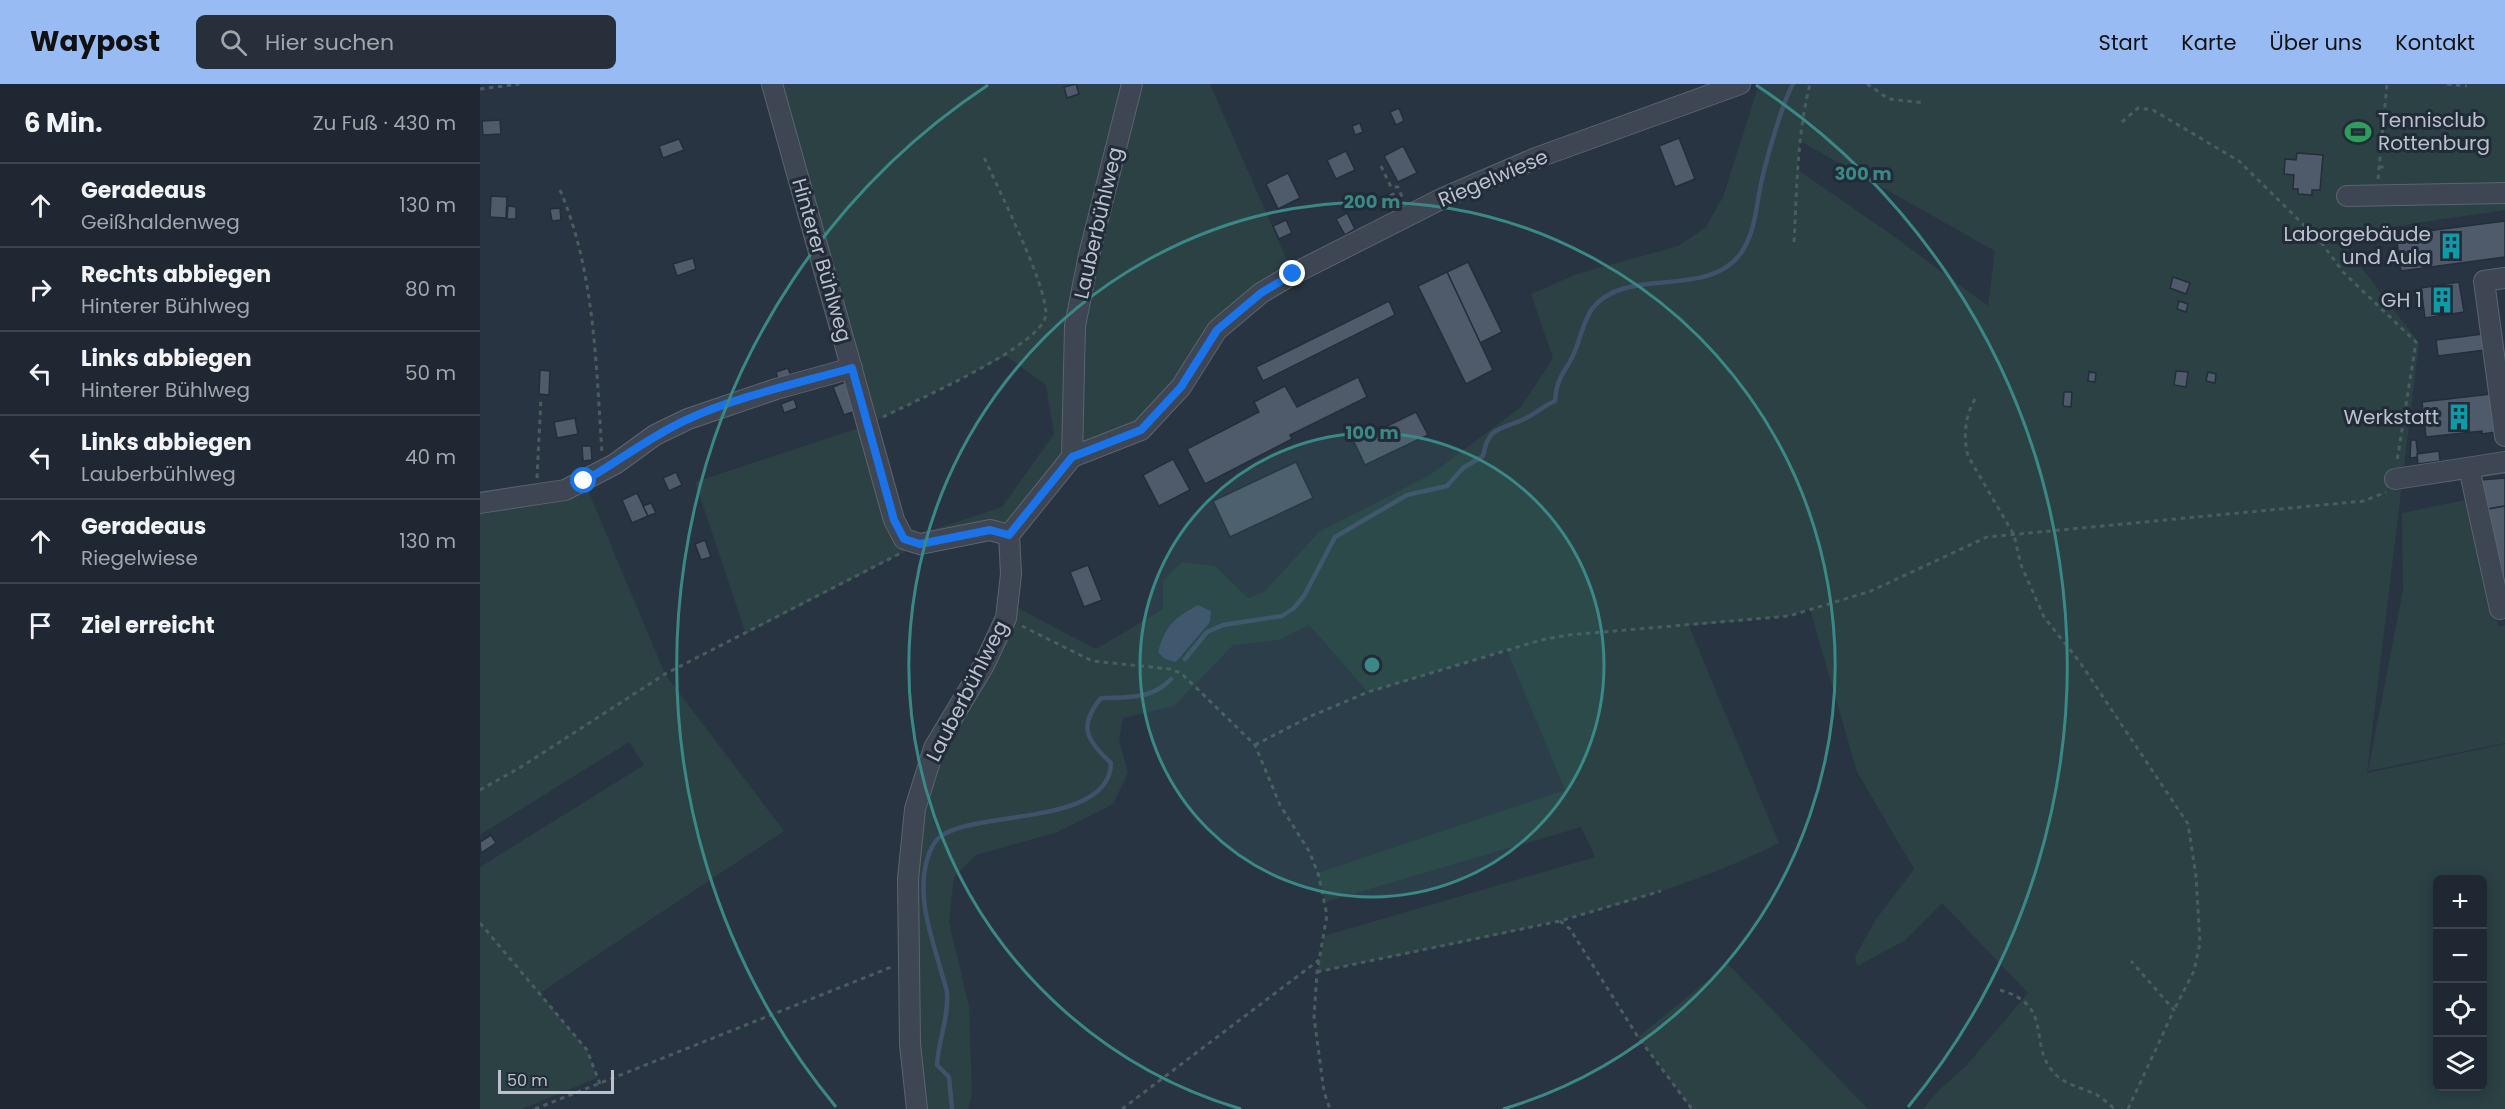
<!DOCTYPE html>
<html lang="de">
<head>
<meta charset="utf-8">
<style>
  body { margin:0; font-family:Poppins,sans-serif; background:#272f3a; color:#f1f3f6 }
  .controls { position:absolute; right:18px; bottom:18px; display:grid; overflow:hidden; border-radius:9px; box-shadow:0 3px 15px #0003 }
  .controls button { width:54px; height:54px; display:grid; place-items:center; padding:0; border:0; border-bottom:2px solid #3c444d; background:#1f2732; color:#f1f3f6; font:30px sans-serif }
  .scale { position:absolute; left:18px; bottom:15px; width:116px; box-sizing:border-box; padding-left:6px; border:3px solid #bac1cc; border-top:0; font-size:16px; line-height:21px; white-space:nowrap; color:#bac1cc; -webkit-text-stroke:4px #222b38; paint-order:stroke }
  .stop { position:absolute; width:18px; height:18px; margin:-14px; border:4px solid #1a73e8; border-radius:50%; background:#fff }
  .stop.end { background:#1a73e8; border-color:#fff; box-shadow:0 2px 6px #0008 }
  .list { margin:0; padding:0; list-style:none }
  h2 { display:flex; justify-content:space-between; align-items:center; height:78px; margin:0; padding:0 24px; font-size:26px }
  h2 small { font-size:20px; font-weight:400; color:#a1a5ac }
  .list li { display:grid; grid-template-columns:39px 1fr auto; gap:18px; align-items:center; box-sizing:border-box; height:84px; padding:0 24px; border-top:2px solid #3c444d }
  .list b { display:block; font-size:22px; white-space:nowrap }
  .list p { margin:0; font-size:20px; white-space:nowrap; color:#a1a5ac }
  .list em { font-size:20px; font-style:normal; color:#a1a5ac }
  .icon { flex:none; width:33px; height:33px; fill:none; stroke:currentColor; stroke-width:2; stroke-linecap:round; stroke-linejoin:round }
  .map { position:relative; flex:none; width:2025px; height:1025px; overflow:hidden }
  header { display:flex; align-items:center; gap:36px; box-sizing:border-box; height:84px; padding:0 30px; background:#98bbf4; color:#111 }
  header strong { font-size:28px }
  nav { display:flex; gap:33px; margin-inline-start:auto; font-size:21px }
  .search { width:420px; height:54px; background:#272f3a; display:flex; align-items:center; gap:15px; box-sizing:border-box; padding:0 21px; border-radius:9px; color:#a1a5ac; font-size:22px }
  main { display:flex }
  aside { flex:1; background:#1f2732 }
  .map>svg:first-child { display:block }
</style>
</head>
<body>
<header>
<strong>Waypost</strong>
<div class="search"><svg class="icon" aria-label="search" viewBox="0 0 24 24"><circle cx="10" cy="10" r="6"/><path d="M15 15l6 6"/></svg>Hier suchen</div>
<nav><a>Start</a><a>Karte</a><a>Über uns</a><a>Kontakt</a></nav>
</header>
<main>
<aside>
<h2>6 Min.<small>Zu Fuß · 430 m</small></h2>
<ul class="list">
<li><svg class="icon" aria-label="ahead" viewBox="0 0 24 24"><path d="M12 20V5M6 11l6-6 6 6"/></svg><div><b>Geradeaus</b><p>Geißhaldenweg</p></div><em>130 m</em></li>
<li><svg class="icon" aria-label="right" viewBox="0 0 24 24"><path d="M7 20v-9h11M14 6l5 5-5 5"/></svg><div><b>Rechts abbiegen</b><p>Hinterer Bühlweg</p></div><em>80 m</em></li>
<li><svg class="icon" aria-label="left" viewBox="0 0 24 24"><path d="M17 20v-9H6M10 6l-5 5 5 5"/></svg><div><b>Links abbiegen</b><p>Hinterer Bühlweg</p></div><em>50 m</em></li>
<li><svg class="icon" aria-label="left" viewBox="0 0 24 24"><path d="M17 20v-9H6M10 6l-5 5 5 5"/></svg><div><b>Links abbiegen</b><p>Lauberbühlweg</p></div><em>40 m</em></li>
<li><svg class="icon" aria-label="ahead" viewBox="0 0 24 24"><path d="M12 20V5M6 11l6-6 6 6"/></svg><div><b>Geradeaus</b><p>Riegelwiese</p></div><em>130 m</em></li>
<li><svg class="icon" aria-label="arrive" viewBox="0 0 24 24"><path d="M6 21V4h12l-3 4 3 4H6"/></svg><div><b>Ziel erreicht</b></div></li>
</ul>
</aside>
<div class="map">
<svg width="2025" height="1025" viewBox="0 0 2025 1025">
  <rect width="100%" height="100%" fill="#293442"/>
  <g fill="#2b4143" fill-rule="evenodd">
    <path d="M292,0H730L813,190L781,209L661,346L592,373L538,442L440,460L266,550L215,398L388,341ZM526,272L566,301L574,350L522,423L424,455L388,341Z"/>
    <path d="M1279,0H2025V126L1857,151L1939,259L1887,689L2025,660V1025H1443L1459,1006L1485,983L1548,909L1462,819L1424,857L1377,882L1375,873L1394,838L1434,785L1377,688L1330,525L1309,532L1209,542L1299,759C1155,831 993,855 837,888L844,852L1115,773L1101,743L845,818L838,789L1085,706L1027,566L888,608L829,541L799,556L753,561L694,622L643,634L639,656L648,689L633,720L575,749L496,771L474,793L469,838L489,922L492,1010L488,1025H441L431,796L441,728L457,670L536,523L616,565L683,525V496L702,478L735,482L768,514L784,508L839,448L950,391L1041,323L1073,274L1051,210L1097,190L1198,162L1225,144L1243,113ZM1320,57L1515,167L1508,222L1412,151L1318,86ZM1958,796H2002V1002H1958Z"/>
    <polygon points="104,397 185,590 304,747 60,909 107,966 117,994 42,1025 0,1025 0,783 164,681 149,658 0,751 0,419"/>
    <polygon points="1990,415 2018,542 2025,541 2025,659 1888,687 1923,506 1922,429"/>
    <polygon points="1248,880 1388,1025 1212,1025 1158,953"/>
  </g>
  <path fill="#40516b" d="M718,521L731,527L730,538L696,578L685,575L678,568C685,542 694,534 718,521Z"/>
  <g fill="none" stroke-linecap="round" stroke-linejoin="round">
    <g stroke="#40516b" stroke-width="4.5">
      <path d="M705,575L727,548L743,541L802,532L814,524L824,512L855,453L927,411L967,402L983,384L1003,372C1009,340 1021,347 1046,334C1056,329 1065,321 1075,317C1077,290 1086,289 1095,267C1100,255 1104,236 1112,225C1145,181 1228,216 1261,169C1277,146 1276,117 1283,91C1288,70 1303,17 1313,0"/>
      <path d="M472,1025L469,993L457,981C458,957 469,934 467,909C466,901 462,892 460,883C450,849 437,811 447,776C449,768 454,757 461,752C498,726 630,742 631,679C606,656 598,642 621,614C646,613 672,616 691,595"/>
    </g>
  </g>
  <g fill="#4f5b6b" stroke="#242d3a" stroke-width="1.5">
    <polygon points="596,0 599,10 587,14 584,3"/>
    <polygon points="919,24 924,37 916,41 910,28"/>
    <polygon points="20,36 21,50 3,51 2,37"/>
    <polygon points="880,39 883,48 875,51 872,42"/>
    <polygon points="1199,54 1215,95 1195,103 1179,62"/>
    <polygon points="199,55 204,66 183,74 179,62"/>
    <polygon points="923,62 937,89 918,98 904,72"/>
    <polygon points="866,67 875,86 856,95 847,76"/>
    <polygon points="1817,69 1843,71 1840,106 1832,106 1832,111 1818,110 1818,105 1813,105 1814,91 1804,90 1805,75 1816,76"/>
    <polygon points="808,89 820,114 798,125 786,100"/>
    <polygon points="914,107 921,121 910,127 903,113"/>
    <polygon points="11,112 27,113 26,134 10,133"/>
    <polygon points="28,122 36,123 36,135 27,135"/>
    <polygon points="80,124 81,136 72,137 70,125"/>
    <polygon points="867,129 875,145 865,151 856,135"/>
    <polygon points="806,136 812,149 799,155 793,142"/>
    <polygon points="2025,137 2025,173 1921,187 1916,151"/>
    <polygon points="213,174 216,185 197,192 193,180"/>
    <polygon points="988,178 1022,248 1000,259 967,188"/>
    <polygon points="967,188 1013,286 986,300 938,202"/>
    <polygon points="1693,193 1710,199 1706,210 1690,204"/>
    <polygon points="1979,198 1984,228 1945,234 1941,204"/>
    <polygon points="909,217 915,231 783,297 776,283"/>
    <polygon points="1699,217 1708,220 1706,228 1697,225"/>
    <polygon points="2003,250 2005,266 1958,272 1956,256"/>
    <polygon points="308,284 311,292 298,296 296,288"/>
    <polygon points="60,286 70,287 69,311 59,310"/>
    <polygon points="1696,287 1708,288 1706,303 1694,301"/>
    <polygon points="1609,288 1616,289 1615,298 1608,297"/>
    <polygon points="1728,288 1736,290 1735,299 1726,297"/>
    <polygon points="878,293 887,313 810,351 812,355 725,400 707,365 779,328 774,318 805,302 817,323"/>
    <polygon points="365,298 376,327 364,331 353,303"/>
    <polygon points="1584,308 1592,308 1591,323 1583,322"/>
    <polygon points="2011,310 2016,348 2002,350 2002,347 1946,353 1942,318"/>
    <polygon points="314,315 317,324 304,329 301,320"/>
    <polygon points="936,328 948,351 885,381 874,358"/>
    <polygon points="95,334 98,350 77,354 74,338"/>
    <polygon points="1931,356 1936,356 1938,373 1930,374"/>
    <polygon points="102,362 111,362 112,376 103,377"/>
    <polygon points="1959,367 1960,377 1938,380 1937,370"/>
    <polygon points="693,375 710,406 679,422 663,391"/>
    <polygon points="816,378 833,414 750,453 733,417"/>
    <polygon points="196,388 202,401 189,407 183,394"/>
    <polygon points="2025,394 2025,422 2008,425 2000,396"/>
    <polygon points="157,409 168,432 152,439 142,416"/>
    <polygon points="171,419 176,429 168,432 163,422"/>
    <polygon points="2025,422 2025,508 2008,425"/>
    <polygon points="225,456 231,473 221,476 215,460"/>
    <polygon points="608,481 622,516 604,523 590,488"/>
    <polygon points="11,751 16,759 1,769 0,758"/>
  </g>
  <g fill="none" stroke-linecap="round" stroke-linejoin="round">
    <g stroke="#5b6470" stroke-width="22">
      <g id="minor">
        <polyline points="292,0 414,436 424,455 440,460 510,446 529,451"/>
        <polyline points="1867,112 2025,109"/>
        <polyline points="2025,194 2004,197 2025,352"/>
        <polyline points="592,373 661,346 701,303 737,246 781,209 813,190 963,114 1056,74 1260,0"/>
        <polyline points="1989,384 2020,525"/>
        <polyline points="1915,395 2025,378"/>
        <polyline points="0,419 85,406 135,380 175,351 208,335 296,305 372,284"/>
        <polyline points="437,1025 430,960 428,795 435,725 454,664 504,581 526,534 531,490 529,451 592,373 595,242 609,171 652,0"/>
      </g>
    </g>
    <g stroke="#495d60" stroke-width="3" stroke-dasharray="4.5 4.5" stroke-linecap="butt">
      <polyline points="1387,0 1409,15 1445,19"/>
      <polyline points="1967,0 1987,2"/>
      <polyline points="0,5 39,0"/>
      <polyline points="1642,38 1658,24 1673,26 1759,77 1841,158 1863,188 1936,258 1917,377"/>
      <polyline points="901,82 911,103 918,103 923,115"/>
      <polyline points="1899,83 1907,83"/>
      <polyline points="1898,95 1907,0"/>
      <path d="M80,106C115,188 116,282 122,369"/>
      <path d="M1314,158C1317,105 1317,51 1330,0"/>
      <path d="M1495,315C1485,333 1483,352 1488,372L1534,451L1541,481L1564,533L1599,577L1708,740L1716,792L1720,859L1714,887L1694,926"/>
      <path d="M403,333C432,318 565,261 566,230C566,199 519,107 504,73"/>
      <polyline points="57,394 61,314"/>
      <polyline points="542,542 612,577 690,585 701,589 775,661 800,721 829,767 838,789 847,831 837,888 834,933 844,1008 850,1025"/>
      <polyline points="775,661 831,632 888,608 1061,556 1088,551 1309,532 1391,507 1507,453 1884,417 1906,408"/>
      <polyline points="0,706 41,683 185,590 419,470"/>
      <polyline points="1080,837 1090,845 1158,953 1212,1025"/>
      <polyline points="0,839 107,966 120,1000"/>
      <polyline points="837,888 1080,837 1181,807"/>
      <path d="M1520,906C1576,922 1546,960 1575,990C1584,1000 1605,1005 1617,1011C1623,1015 1629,1020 1635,1025"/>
      <polyline points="55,1025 414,882"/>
      <polyline points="642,1025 839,876"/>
      <polyline points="1648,1025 1694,926 1651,877"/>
    </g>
    <use href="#minor" stroke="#3d4652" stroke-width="20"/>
  </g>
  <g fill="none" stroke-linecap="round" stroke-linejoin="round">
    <path stroke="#1a73e8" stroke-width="8" d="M104,397C138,378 169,353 206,336C255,313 319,299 372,284L414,436L424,455L440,460L510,446L529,451L592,373L661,346L701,303L737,246L781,209L813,190"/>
  </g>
  <circle cx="892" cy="581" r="232" fill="#3a8986" fill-opacity=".12"/>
  <g fill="none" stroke="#3a8986" stroke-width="3">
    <circle cx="892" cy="581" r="232"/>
    <path d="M761 1025A463 463 0 1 1 1023 1025"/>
    <path d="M356 1023A695 695 0 0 1 508 1M1276 1A695 695 0 0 1 1428 1023"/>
  </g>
  <defs>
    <g id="stadium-bare" transform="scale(2.07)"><path d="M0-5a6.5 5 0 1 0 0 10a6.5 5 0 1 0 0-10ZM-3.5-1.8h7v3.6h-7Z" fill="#2e9e5b" stroke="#222b38" stroke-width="2.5" paint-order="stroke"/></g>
    <g id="building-bare" transform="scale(2.07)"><path d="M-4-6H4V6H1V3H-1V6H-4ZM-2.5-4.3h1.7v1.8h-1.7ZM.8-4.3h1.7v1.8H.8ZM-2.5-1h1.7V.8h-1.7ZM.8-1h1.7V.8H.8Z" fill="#0f9aa8" stroke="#222b38" stroke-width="2.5" paint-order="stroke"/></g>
  </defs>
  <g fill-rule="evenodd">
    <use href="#stadium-bare" x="1878" y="48"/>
    <use href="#building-bare" x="1971" y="162"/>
    <use href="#building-bare" x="1962" y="216"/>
    <use href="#building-bare" x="1979" y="333"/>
  </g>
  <g text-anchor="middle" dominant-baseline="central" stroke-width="6" stroke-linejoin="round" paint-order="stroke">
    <g font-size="20" fill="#bac1cc" stroke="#222b38" text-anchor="end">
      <text x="1898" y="36" text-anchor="start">Tennisclub<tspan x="1898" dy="23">Rottenburg</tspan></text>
      <text x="1951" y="150">Laborgebäude<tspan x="1951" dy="23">und Aula</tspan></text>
      <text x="1942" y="216">GH 1</text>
      <text x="1959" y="333">Werkstatt</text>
    </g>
    <g font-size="20" fill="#bac1cc" stroke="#222b38">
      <text transform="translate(1013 94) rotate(-23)">Riegelwiese</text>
      <text transform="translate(618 139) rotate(-77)">Lauberbühlweg</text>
      <text transform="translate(342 176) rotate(74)">Hinterer Bühlweg</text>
      <text transform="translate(487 607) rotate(-63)">Lauberbühlweg</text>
    </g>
  </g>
  <circle cx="892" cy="581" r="9" fill="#3a8986" stroke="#222b38" stroke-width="3"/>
  <g font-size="18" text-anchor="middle" font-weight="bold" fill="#3a8986" stroke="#222b38" stroke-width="6" stroke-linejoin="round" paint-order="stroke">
    <text x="1383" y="96">300 m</text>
    <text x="892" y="124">200 m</text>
    <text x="892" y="355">100 m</text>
  </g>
</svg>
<div class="controls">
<button>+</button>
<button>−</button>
<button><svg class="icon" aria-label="locate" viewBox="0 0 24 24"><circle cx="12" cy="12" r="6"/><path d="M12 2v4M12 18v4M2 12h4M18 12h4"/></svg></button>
<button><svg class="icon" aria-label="layers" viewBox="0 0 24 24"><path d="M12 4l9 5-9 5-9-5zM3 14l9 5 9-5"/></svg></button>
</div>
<div class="scale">50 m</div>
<div class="stop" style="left:104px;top:397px"></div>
<div class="stop end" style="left:813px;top:190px"></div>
</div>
</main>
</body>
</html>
